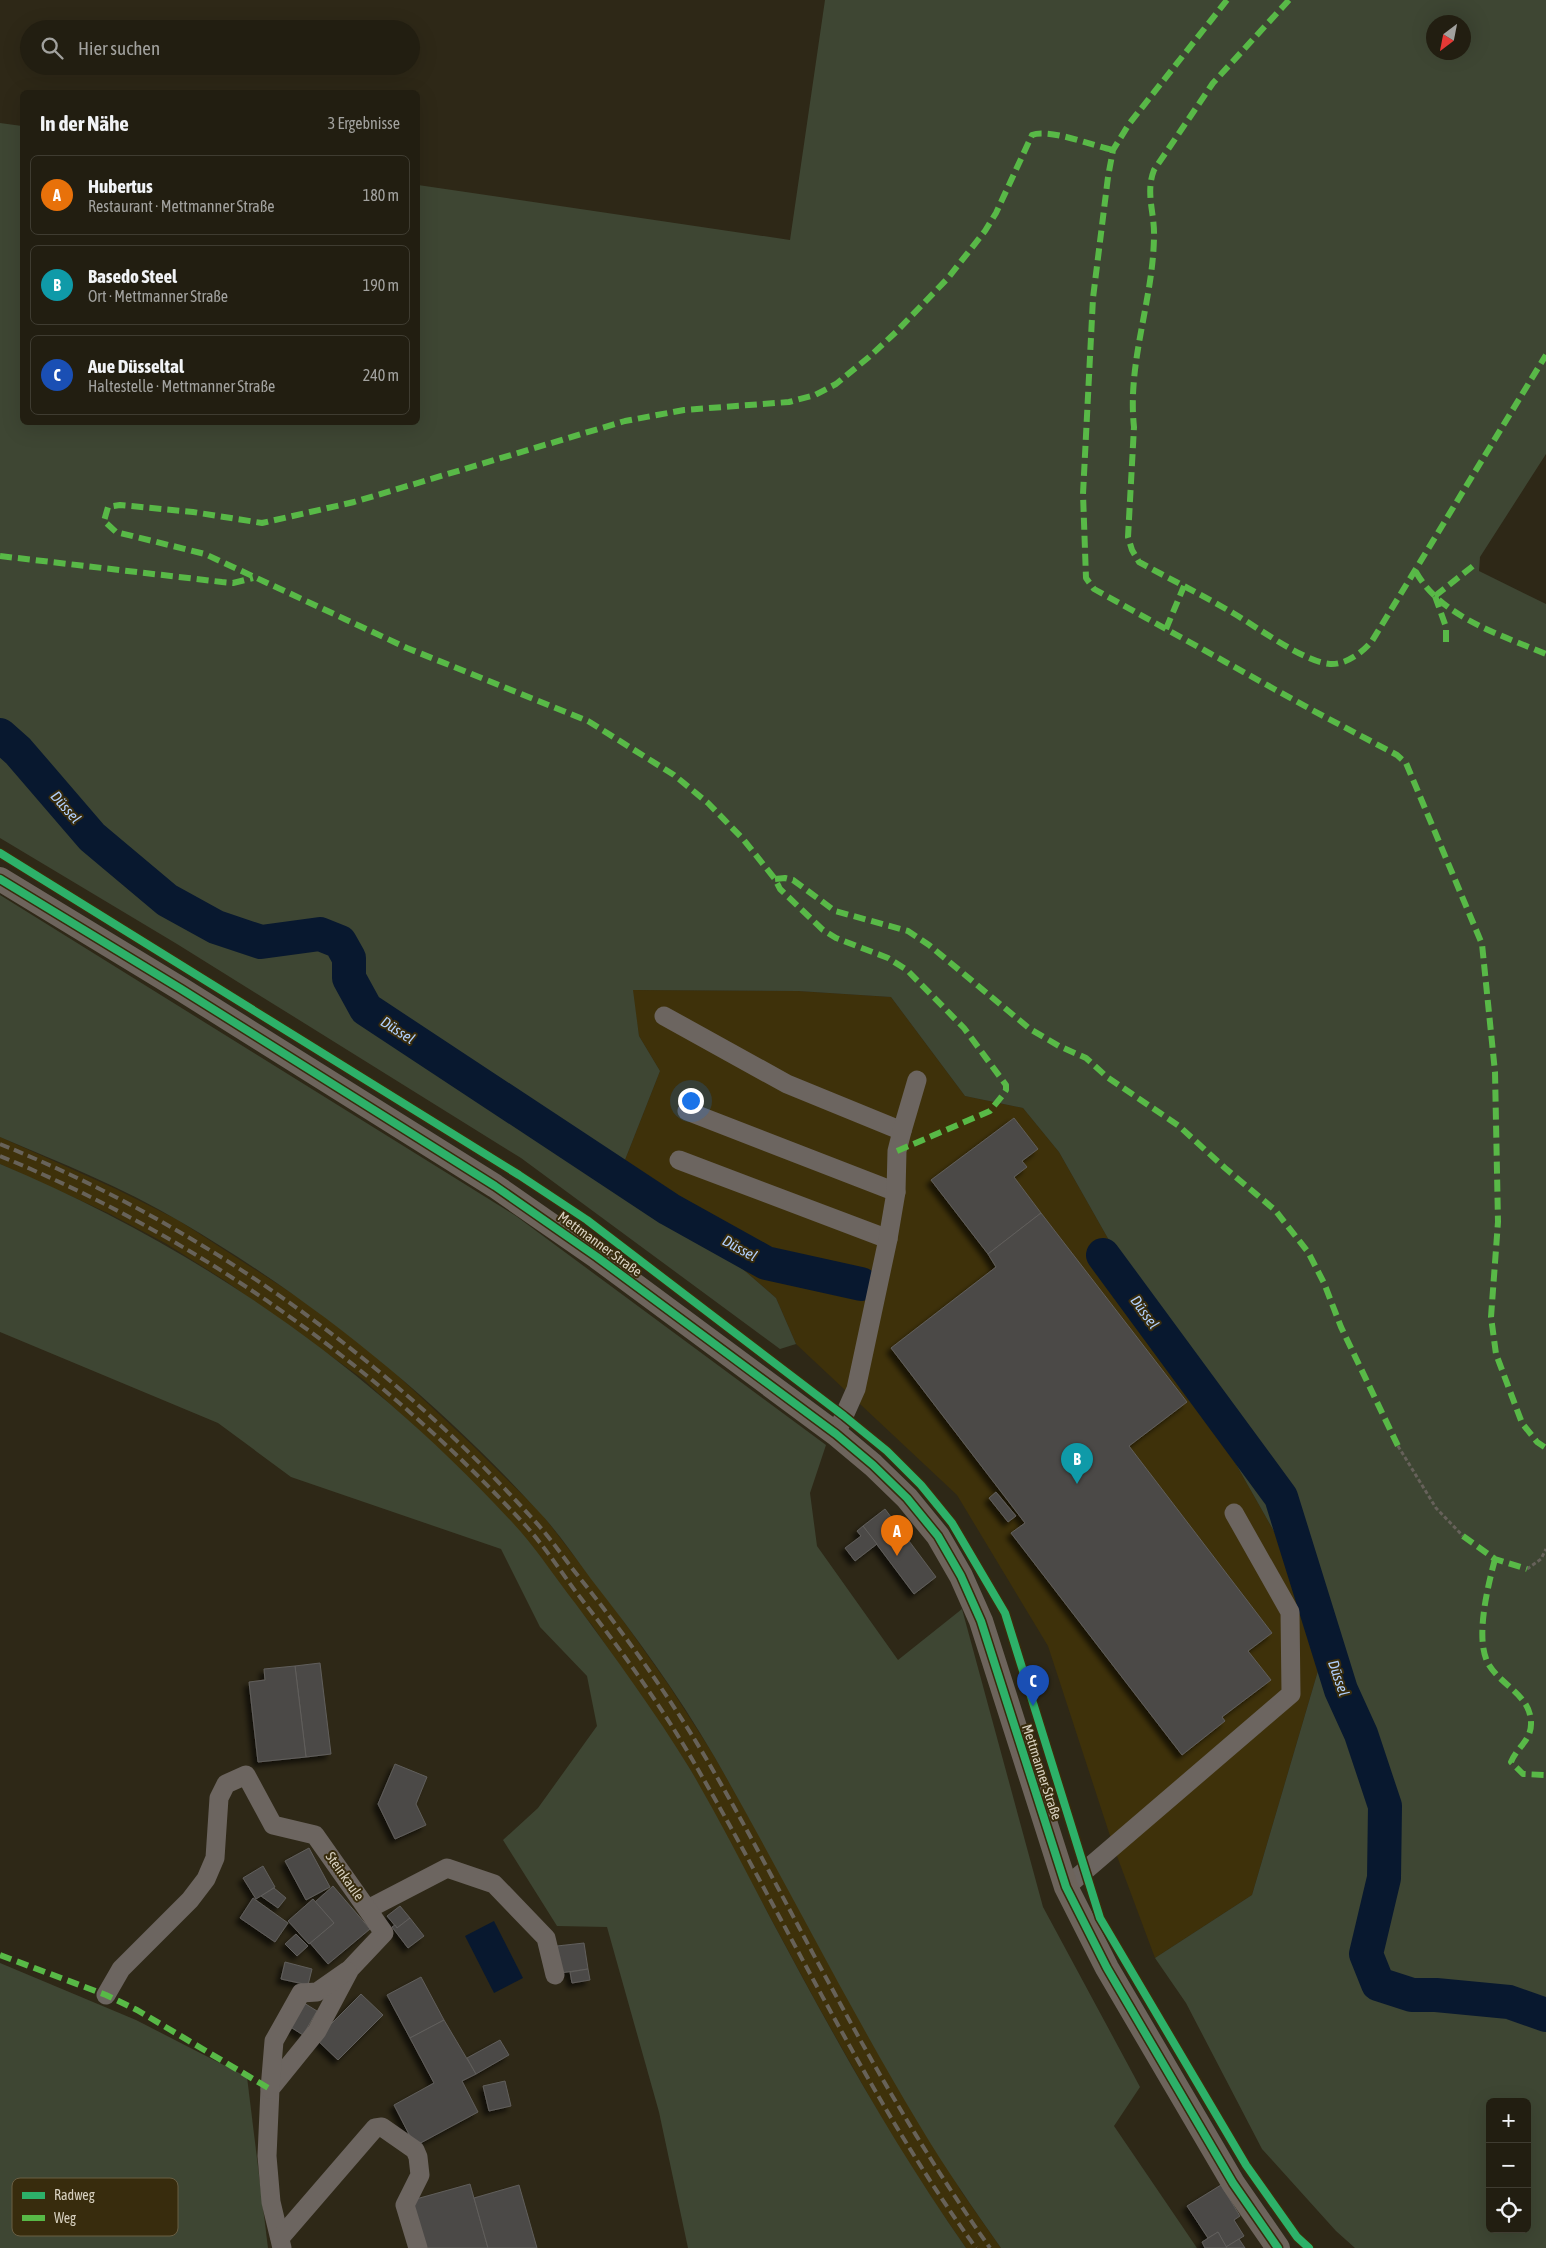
<!DOCTYPE html>
<html lang="de">
<head>
<meta charset="utf-8">
<style>
  body { margin:0; font-family:"Asap Condensed",sans-serif; background:#2a271a; color:#f1f3f6 }
  .controls { position:absolute; right:15px; bottom:15px; display:grid; overflow:hidden; border-radius:8px; box-shadow:0 5px 20px #0002 }
  .controls button { width:45px; height:45px; display:grid; place-items:center; padding:0; border:0; border-bottom:1px solid #3f3c31; background:#221e11; color:#f1f3f6; font:25px sans-serif }
  .compass { position:absolute; left:1426px; top:15px; width:45px; height:45px; border-radius:50%; background:#221e11; box-shadow:0 5px 20px #0002; rotate:212deg }
  .you { position:absolute; left:690px; top:1100px; width:18px; height:18px; margin:-12px; border:4px solid #fff; border-radius:50%; background:#1a73e8; box-shadow:0 0 0 8px #1a73e833 }
  .badge { display:grid; place-items:center; width:32px; height:32px; border-radius:50%; background:#0b8043; color:#fff; font-size:16px; font-weight:700 }
  .pin { position:absolute; translate:-50% -41px; filter:drop-shadow(0 1px 2px #0008) }
  .pin::after { content:''; position:absolute; top:26px; width:18px; height:15px; background:inherit; clip-path:polygon(0 0,100% 0,50% 100%) }
  .list { margin:0; padding:0; list-style:none }
  h2 { display:flex; justify-content:space-between; align-items:center; height:65px; margin:0; padding:0 20px; font-size:21px }
  h2 small { font-size:16px; font-weight:400; color:#a2a29f }
  .list li { display:grid; grid-template-columns:32px 1fr auto; gap:15px; align-items:center; box-sizing:border-box; height:80px; margin:0 10px 10px; padding:0 10px; border:1px solid #3f3c31; border-radius:8px }
  .list b { display:block; font-size:19px; white-space:nowrap }
  .list p { margin:0; font-size:16px; white-space:nowrap; color:#a2a29f }
  .list em { font-size:16px; font-style:normal; color:#a2a29f }
  .icon { flex:none; width:28px; height:28px; fill:none; stroke:currentColor; stroke-width:2; stroke-linecap:round; stroke-linejoin:round }
  .map { position:relative; flex:none; width:1546px; height:2248px; overflow:hidden }
  .search { position:absolute; background:#221e11; box-shadow:0 5px 20px #0002; left:20px; top:20px; width:400px; height:55px; display:flex; align-items:center; gap:12px; box-sizing:border-box; padding:0 18px; border-radius:28px; color:#a2a29f; font-size:19px }
  .panel { position:absolute; background:#221e11; box-shadow:0 5px 20px #0002; left:20px; top:90px; width:400px; height:335px; border-radius:8px }
  .map>svg:first-child { display:block }
</style>
</head>
<body>
<div class="map">
<svg width="1546" height="2248" viewBox="0 0 1546 2248">
  <defs>
    <filter id="shadow"><feDropShadow dx="-4.5" dy="4.5" stdDeviation="2.5" flood-color="#0009"/></filter>
  </defs>
  <rect width="100%" height="100%" fill="#2e2817"/>
  <g fill="#3e310a">
    <polygon points="632,990 798,991 891,997 965,1096 1023,1108 1059,1152 1330,1630 1252,1895 1155,1958 1114,1848 1048,1646 957,1495 796,1344 776,1298 623,1165 660,1071 639,1036"/>
    <polygon points="0,1137 116,1189 178,1220 304,1301 379,1358 471,1444 541,1513 615,1609 670,1687 713,1754 961,2191 1001,2248 966,2248 939,2209 895,2142 817,2004 690,1769 592,1625 452,1462 363,1379 224,1280 165,1243 108,1213 0,1164"/>
  </g>
  <g fill="#3e4633" fill-rule="evenodd">
    <path d="M825,0H1546V454L1480,557L1479,571L1546,604V2248H1355L1336,2231L1262,2149L1186,2003L1155,1958L1252,1895L1330,1630L1059,1152L1023,1108L965,1096L891,997L798,991L633,990L639,1036L660,1071L623,1165L776,1298L796,1344L780,1349L521,1158L177,944L0,838V123L22,126V422H418V185L790,240ZM1434,22H1464V52H1434ZM1490,2102H1527V2229H1490Z"/>
    <path d="M0,895L516,1216L826,1445L810,1493L817,1546L898,1660L962,1609L1043,1907L1140,2087L1114,2126L1197,2248H1001C973,2208 945,2168 920,2126C847,2005 784,1878 714,1756C678,1694 635,1635 591,1579C574,1556 558,1532 539,1512C435,1398 314,1300 181,1222C124,1188 61,1163 0,1137Z"/>
    <path d="M0,1164C199,1247 377,1372 521,1532C540,1554 557,1580 575,1603C615,1657 655,1712 690,1769C719,1818 745,1870 772,1921C832,2033 893,2144 966,2248H688L659,2112L607,1927L557,1926L503,1840L538,1808L597,1726L587,1676L540,1627L501,1549L291,1477L218,1423L0,1332Z"/>
    <polygon points="0,1963 136,2020 247,2077 268,2248 0,2248"/>
  </g>
  <polygon fill="#08182f" points="494,1921 523,1978 494,1993 465,1936"/>
  <g fill="none" stroke-linecap="round" stroke-linejoin="round">
    <g stroke="#08182f" stroke-width="34">
      <polyline points="0,735 18,751 92,837 167,900 216,927 261,942 320,934 340,942 349,958 349,978 366,1009 669,1209 766,1263 861,1284"/>
      <polyline points="1103,1255 1281,1497 1341,1690 1361,1734 1385,1806 1384,1878 1366,1954 1378,1984 1412,1995 1436,1995 1509,2002 1546,2015"/>
    </g>
  </g>
  <g fill="#4c4a47" stroke="#605e5c" filter="url(#shadow)">
    <polygon points="1014,1118 1038,1149 1022,1161 1027,1167 1014,1177 1041,1213 988,1254 931,1180"/>
    <polygon points="1041,1213 1187,1402 1129,1446 1272,1633 1248,1651 1271,1680 1222,1717 1225,1721 1182,1755 1011,1533 1025,1523 891,1348 996,1267 988,1254"/>
    <polygon points="996,1492 1016,1516 1008,1522 989,1498"/>
    <polygon points="885,1509 936,1577 914,1594 863,1526"/>
    <polygon points="863,1526 877,1544 855,1561 845,1548 861,1536 857,1531"/>
    <polygon points="320,1663 331,1754 306,1757 295,1666"/>
    <polygon points="295,1666 306,1757 258,1762 249,1682 265,1680 264,1669"/>
    <polygon points="395,1764 427,1777 416,1804 426,1825 395,1839 378,1804"/>
    <polygon points="309,1848 330,1887 306,1900 285,1861"/>
    <polygon points="263,1866 275,1887 256,1899 243,1878"/>
    <polygon points="333,1886 370,1929 328,1964 310,1943 334,1923 315,1902"/>
    <polygon points="274,1888 286,1898 278,1908 261,1896"/>
    <polygon points="253,1898 288,1923 275,1942 240,1918"/>
    <polygon points="313,1899 334,1923 309,1944 288,1921"/>
    <polygon points="400,1906 410,1918 397,1928 387,1916"/>
    <polygon points="410,1918 424,1936 408,1948 392,1927 395,1925 397,1928"/>
    <polygon points="296,1934 308,1946 297,1956 285,1944"/>
    <polygon points="584,1943 588,1969 560,1973 557,1946"/>
    <polygon points="285,1962 312,1969 308,1985 281,1979"/>
    <polygon points="588,1969 590,1980 572,1983 570,1972"/>
    <polygon points="421,1977 444,2020 410,2038 387,1995"/>
    <polygon points="361,1994 383,2015 338,2060 316,2039"/>
    <polygon points="304,2003 317,2011 303,2035 289,2026"/>
    <polygon points="444,2020 476,2074 462,2081 478,2112 415,2146 394,2105 434,2083 410,2038"/>
    <polygon points="500,2040 509,2055 476,2074 467,2058"/>
    <polygon points="505,2081 511,2106 489,2111 483,2086"/>
    <polygon points="470,2184 488,2248 423,2248 409,2201"/>
    <polygon points="519,2185 537,2248 488,2248 474,2198"/>
    <polygon points="1221,2185 1240,2216 1234,2220 1244,2236 1226,2247 1218,2232 1208,2238 1187,2206"/>
    <polygon points="1218,2232 1227,2248 1205,2248 1202,2242"/>
    <polygon points="1239,2239 1245,2248 1227,2248 1226,2247"/>
  </g>
  <g fill="none" stroke-linecap="round" stroke-linejoin="round">
    <g stroke="#66615a" stroke-width="3" stroke-dasharray="4 2.5" stroke-linecap="butt">
      <polyline points="1398,1446 1436,1508 1463,1536"/>
      <polyline points="1527,1569 1541,1559 1546,1549"/>
    </g>
    <g stroke="#6c6560" stroke-width="19">
      <polyline points="664,1016 787,1084 902,1131"/>
      <polyline points="687,1111 896,1192"/>
      <polyline points="679,1160 888,1239"/>
      <polyline points="836,1434 856,1389 888,1239 896,1192 897,1151 902,1131 917,1080"/>
      <polyline points="1066,1887 1291,1694 1290,1612 1234,1513"/>
      <polyline points="368,1909 447,1868 494,1884 546,1938 555,1975"/>
      <polyline points="106,1995 121,1969 190,1900 206,1879 215,1858 219,1798 226,1784 246,1775 273,1825 315,1835 384,1933 350,1969 317,2031 270,2089 267,2156 271,2202 282,2248"/>
      <polyline points="270,2089 274,2041 301,1993 317,1992 347,1971"/>
      <polyline points="280,2238 375,2128 382,2127 415,2150 418,2157 420,2175 405,2205 418,2248"/>
    </g>
    <polyline stroke="#6d645c" stroke-width="24" points="0,879 181,989 495,1186 597,1257 836,1434 873,1465 907,1498 938,1536 961,1576 981,1621 1066,1887 1107,1968 1233,2183 1278,2248"/>
    <g stroke="#676259" stroke-width="4" stroke-dasharray="10 5" stroke-linecap="butt">
      <path d="M0,1144C203,1226 385,1356 532,1518C548,1535 561,1554 575,1572C623,1632 668,1694 707,1760C752,1836 792,1916 835,1994C882,2081 933,2167 990,2248"/>
      <path d="M0,1156C200,1238 380,1367 526,1526C544,1546 560,1570 576,1592C619,1647 661,1705 696,1766C789,1926 867,2097 976,2248"/>
    </g>
    <g stroke="#58b947" stroke-width="6" stroke-dasharray="12 6" stroke-linecap="butt">
      <polyline points="1227,0 1129,124 1113,150 1108,177 1093,298 1083,494 1086,578 1094,589 1312,710 1397,755 1406,763 1482,944 1495,1072 1498,1222 1491,1317 1496,1354 1522,1423 1537,1442 1546,1448"/>
      <path d="M1289,0L1213,83L1154,170C1145,193 1155,214 1154,237C1153,301 1127,362 1134,427L1128,537L1132,550L1139,562C1170,579 1202,595 1233,613C1257,627 1304,662 1330,664C1346,665 1363,652 1372,641L1546,355"/>
      <polyline points="0,556 222,582 233,583 253,578"/>
      <path d="M1416,572C1441,617 1501,635 1546,654"/>
      <polyline points="1435,596 1446,627 1446,648"/>
      <polyline points="1435,596 1473,566"/>
      <polyline points="1166,629 1184,586"/>
      <polyline points="775,879 785,878 793,880 835,911 908,931 929,945 1030,1029 1059,1046 1086,1058 1107,1077 1179,1126 1225,1168 1275,1210 1308,1252 1324,1283 1341,1327 1398,1446"/>
      <path d="M897,1151L990,1111L1002,1096L1006,1090V1085L964,1028L907,970L888,958L836,938L823,930L780,889L775,879L743,839L708,803L674,775L588,721L407,648L205,554L116,532L104,521L108,507L120,505L193,512L262,523L354,502L625,421L684,410L789,402L815,395L836,384L869,357L896,332L948,278L985,231L996,213L1032,135C1049,128 1094,146 1113,150"/>
      <polyline points="1463,1536 1495,1559 1527,1569"/>
      <path d="M1495,1559C1488,1586 1474,1640 1489,1665C1502,1686 1530,1695 1531,1722C1532,1740 1517,1747 1511,1762L1523,1774L1546,1775"/>
      <polyline points="0,1955 106,1995 137,2010 270,2089"/>
    </g>
    <g stroke="#382c0d" stroke-width="11">
      <g id="cycleway">
        <polyline points="0,853 519,1175 587,1220 844,1416 887,1451 921,1485 952,1523 1005,1613 1100,1918 1246,2165 1297,2237 1309,2248"/>
        <polyline points="0,879 181,989 495,1186 597,1257 836,1434 873,1465 907,1498 938,1536 961,1576 981,1621 1066,1887 1107,1968 1233,2183 1278,2248"/>
      </g>
    </g>
    <use href="#cycleway" stroke="#2db169" stroke-width="8"/>
  </g>
  <g text-anchor="middle" dominant-baseline="central" stroke-width="4" stroke-linejoin="round" paint-order="stroke">
    <g font-size="14" fill="#d8d1c0" stroke="#382c0d">
      <text transform="translate(600 1244) rotate(36)">Mettmanner Straße</text>
      <text transform="translate(1042 1772) rotate(72)">Mettmanner Straße</text>
      <text transform="translate(345 1876) rotate(55)">Steinkaule</text>
    </g>
    <g font-size="15" font-style="italic" fill="#b1d0fd" stroke="#382c0d">
      <text transform="translate(66 807) rotate(49)">Düssel</text>
      <text transform="translate(398 1030) rotate(33)">Düssel</text>
      <text transform="translate(740 1248) rotate(29)">Düssel</text>
      <text transform="translate(1145 1312) rotate(54)">Düssel</text>
      <text transform="translate(1339 1678) rotate(71)">Düssel</text>
    </g>
  </g>
  <rect x="12" y="2178" width="166" height="58" rx="8" fill="#382c0d" stroke="#685e43" stroke-width="1"/>
  <rect x="22" y="2192" width="23" height="7" fill="#2db169"/>
  <rect x="22" y="2215" width="23" height="6" fill="#58b947"/>
  <g font-size="14" fill="#d8d1c0">
    <text x="54" y="2200">Radweg</text>
    <text x="54" y="2223">Weg</text>
  </g>
</svg>
<div class="controls">
<button>+</button>
<button>−</button>
<button><svg class="icon" aria-label="locate" viewBox="0 0 24 24"><circle cx="12" cy="12" r="6"/><path d="M12 2v4M12 18v4M2 12h4M18 12h4"/></svg></button>
</div>
<svg class="compass" viewBox="-18 -18 36 36"><path d="M0-13l5 13h-10z" fill="#e53935"/><path d="M0 13l5-13h-10z" fill="#a2a29f"/></svg>
<div class="you"></div>
<div class="pin badge" style="left:897px;top:1556px;background:#e8710a">A</div>
<div class="pin badge" style="left:1077px;top:1484px;background:#0f9aa8">B</div>
<div class="pin badge" style="left:1033px;top:1706px;background:#1a4fb4">C</div>
<div class="search"><svg class="icon" aria-label="search" viewBox="0 0 24 24"><circle cx="10" cy="10" r="6"/><path d="M15 15l6 6"/></svg>Hier suchen</div>
<section class="panel">
<h2>In der Nähe<small>3 Ergebnisse</small></h2>
<ul class="list">
<li><span class="badge" style="background:#e8710a">A</span><div><b>Hubertus</b><p>Restaurant · Mettmanner Straße</p></div><em>180 m</em></li>
<li><span class="badge" style="background:#0f9aa8">B</span><div><b>Basedo Steel</b><p>Ort · Mettmanner Straße</p></div><em>190 m</em></li>
<li><span class="badge" style="background:#1a4fb4">C</span><div><b>Aue Düsseltal</b><p>Haltestelle · Mettmanner Straße</p></div><em>240 m</em></li>
</ul>
</section>
</div>
</body>
</html>
